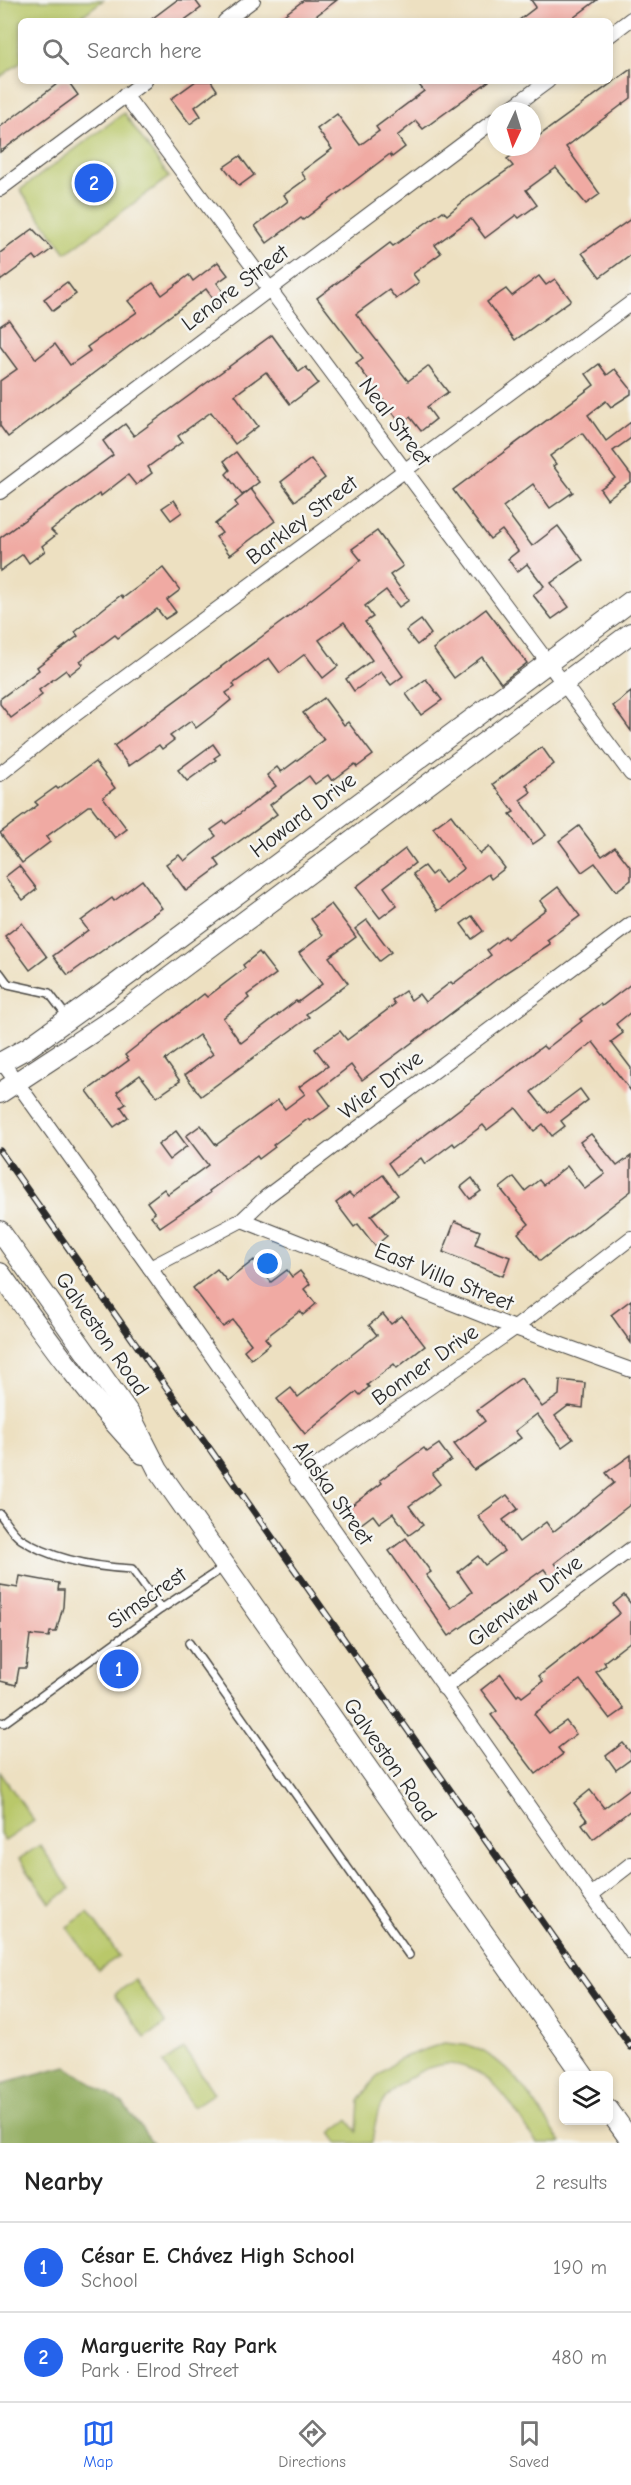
<!DOCTYPE html>
<html lang="en">
<head>
<meta charset="utf-8">
<style>
  body { margin:0; font-family:"Comic Neue",sans-serif; background:#f6f6f6; color:#222 }
  .controls { position:absolute; right:18px; bottom:18px; display:grid; overflow:hidden; border-radius:9px; box-shadow:0 3px 9px #0003 }
  .controls button { width:54px; height:54px; display:grid; place-items:center; padding:0; border:0; border-bottom:2px solid #e0e0e0; background:#fff; color:#222; font:30px sans-serif }
  .compass { position:absolute; left:487px; top:102px; width:54px; height:54px; border-radius:50%; background:#fff; box-shadow:0 3px 9px #0003; rotate:184deg }
  .you { position:absolute; left:268px; top:1264px; width:21px; height:21px; margin:-15px; border:4px solid #fff; border-radius:50%; background:#1a73e8; box-shadow:0 0 0 9px #1a73e833 }
  .badge { display:grid; place-items:center; width:39px; height:39px; border-radius:50%; background:#2563eb; color:#fff; font-size:20px; font-weight:700 }
  .pin { position:absolute; translate:-50% -50%; border:3px solid #fff; box-shadow:0 2px 6px #0006 }
  .list { margin:0; padding:0; list-style:none }
  h2 { display:flex; justify-content:space-between; align-items:center; height:78px; margin:0; padding:0 24px; font-size:26px }
  h2 small { font-size:20px; font-weight:400; color:#767676 }
  .list li { display:grid; grid-template-columns:39px 1fr auto; gap:18px; align-items:center; box-sizing:border-box; height:90px; padding:0 24px; border-top:2px solid #e0e0e0 }
  .list b { display:block; font-size:22px; white-space:nowrap }
  .list p { margin:0; font-size:20px; white-space:nowrap; color:#767676 }
  .list em { font-size:20px; font-style:normal; color:#767676 }
  .icon { flex:none; width:33px; height:33px; fill:none; stroke:currentColor; stroke-width:2; stroke-linecap:round; stroke-linejoin:round }
  .map { position:relative; flex:none; width:631px; height:2143px; overflow:hidden }
  .search { position:absolute; background:#fff; box-shadow:0 3px 9px #0003; left:18px; right:18px; top:18px; height:66px; display:flex; align-items:center; gap:15px; box-sizing:border-box; padding:0 21px; border-radius:9px; color:#767676; font-size:22px }
  .sheet { height:258px; background:#fff }
  nav { display:flex; justify-content:space-around; align-items:center; box-sizing:border-box; height:84px; border-top:2px solid #e0e0e0; background:#fff; font-size:16px; color:#767676 }
  nav a { display:grid; justify-items:center; gap:3px }
  nav .on { color:#2563eb }
  .map>svg:first-child { display:block }
</style>
</head>
<body>
<div class="map">
<svg width="631" height="2143" viewBox="0 0 631 2143">
  <rect width="100%" height="100%" fill="#f6f6f2"/>
  <filter id="ink" filterUnits="userSpaceOnUse"><feTurbulence type="fractalNoise" baseFrequency=".0167" numOctaves="2"/><feDisplacementMap in="SourceGraphic" scale="12" xChannelSelector="R" yChannelSelector="G"/><feConvolveMatrix kernelMatrix="1 2 1 2 8 2 1 2 1" color-interpolation-filters="sRGB"/></filter>
  <filter id="wash" filterUnits="userSpaceOnUse"><feTurbulence type="fractalNoise" baseFrequency=".008" numOctaves="4" result="noise"/><feDisplacementMap in="SourceGraphic" scale="24" xChannelSelector="R" yChannelSelector="G"/><feGaussianBlur stdDeviation="1.35" result="paint"/><feColorMatrix in="noise" values="0 0 0 0 0 0 0 0 0 0 0 0 0 0 0 0 0 1.4 0 .05"/><feComposite in="paint" operator="in"/></filter>
  <g filter="url(#wash)">
    <rect width="100%" height="100%" fill="#ede0c1"/>
    <g fill="#b9c86b" stroke="#727a4b" stroke-width="1.5">
      <polygon points="0,0 103,0 75,21 21,21 21,62 0,77"/>
      <polygon points="124,113 169,177 66,253 20,190"/>
      <polygon points="0,1772 34,1821 5,1841 0,1834"/>
      <polygon points="40,1845 70,1889 50,1903 19,1859"/>
      <polygon points="88,1912 119,1956 98,1970 67,1927"/>
      <polygon points="135,1980 166,2024 145,2038 115,1994"/>
      <path d="M444,2043C453,2044 464,2044 473,2047C514,2062 538,2110 562,2143H537C522,2122 507,2094 486,2078C475,2070 461,2064 447,2064C424,2065 390,2086 380,2107C375,2118 374,2132 372,2143H338L331,2133L348,2120L357,2132L359,2101L375,2078L398,2059Z"/>
      <polygon points="184,2049 214,2093 193,2107 163,2063"/>
    </g>
    <polygon fill="#92ac5f" stroke="#5e6c45" stroke-width="1.5" points="66,2066 123,2104 153,2143 0,2143 0,2086 13,2080"/>
    <g id="blocks">
      <g fill="#f0aaa3">
        <polygon points="177,0 195,0 201,8 183,21 149,21"/>
        <polygon points="304,0 337,0 309,21 276,21"/>
        <polygon points="531,0 597,0 569,21 518,21 536,7"/>
        <polygon points="631,69 631,98 566,147 600,194 586,204 556,168 526,190 537,205 519,218 516,215 485,238 471,219 435,245 441,253 413,274 419,282 396,299 389,290 356,314 408,381 428,366 448,392 427,407 436,419 421,431 410,417 401,424 356,363 363,358 317,298 390,243 393,246 443,211 447,215 466,199 513,166 507,159 524,147 532,147 532,141"/>
        <polygon points="61,81 68,81 78,95 0,152 0,127"/>
        <polygon points="196,81 211,81 217,90 195,107 201,116 190,124 171,99"/>
        <polygon points="416,81 489,81 423,129 416,121 397,136 405,147 392,157 390,154 303,220 301,218 267,243 255,226 288,201 284,195 306,179 301,172 332,149 317,129 337,114 360,145 379,131 376,127 424,91"/>
        <polygon points="240,156 254,175 239,186 224,167"/>
        <polygon points="631,219 631,254 600,277 582,253"/>
        <polygon points="33,229 52,249 37,260 34,256 0,281 0,253"/>
        <polygon points="218,262 228,275 217,283 227,297 217,304 206,289 8,437 0,426 0,381 17,369 0,346 0,326 9,320 36,359 55,344 70,365 90,351 87,347 137,312 128,301 153,283 162,295 189,275 193,281"/>
        <polygon points="539,276 546,285 555,279 571,300 515,340 487,302 506,289 512,296"/>
        <polygon points="67,282 76,294 53,311 44,299"/>
        <polygon points="272,335 299,372 306,367 318,383 290,404 266,372 235,395 258,426 235,444 211,412 178,436 182,442 148,467 152,473 136,485 128,475 101,496 99,494 51,530 56,535 42,546 45,551 29,563 23,554 0,571 0,538 113,455 103,441 125,424 134,436"/>
        <polygon points="599,364 607,375 615,369 631,389 631,394 611,407 606,401 588,415 606,441 631,422 631,438 613,451 631,475 631,481 607,499 600,489 615,478 582,433 550,456 556,464 553,466 573,492 550,508 533,484 503,507 532,546 558,526 583,560 551,583 569,607 552,619 533,595 544,586 527,564 517,572 508,559 518,551 502,530 490,539 453,490 594,385 586,374"/>
        <polygon points="236,452 259,482 242,495 226,474 230,470 224,461"/>
        <polygon points="311,459 325,478 295,501 281,482"/>
        <polygon points="251,489 275,521 230,555 216,537 222,533 215,524 238,506 235,502"/>
        <polygon points="174,500 182,512 171,520 162,508"/>
        <polygon points="377,531 403,566 390,575 409,600 399,607 386,590 365,606 373,617 365,622 403,676 391,685 381,672 354,691 346,679 372,660 344,622 319,640 338,666 323,678 305,654 280,673 269,658 233,684 235,687 226,693 231,700 213,715 196,728 191,721 170,736 174,740 162,749 159,745 129,766 114,746 291,615 361,560 352,549"/>
        <polygon points="163,568 180,590 167,600 176,612 165,619 157,609 118,638 115,635 80,661 83,664 69,675 66,670 39,690 42,695 11,718 0,704 0,699 39,670 37,667 78,636 75,632 104,608 121,595 123,598"/>
        <polygon points="486,609 527,663 501,683 482,657 454,678 433,649"/>
        <polygon points="421,620 431,634 417,645 406,631"/>
        <polygon points="426,679 442,700 421,715 406,694"/>
        <polygon points="631,692 631,731 613,706"/>
        <polygon points="324,698 344,725 348,722 373,755 357,767 355,764 332,781 328,775 315,784 309,776 270,805 277,814 215,859 220,866 186,891 166,864 179,855 184,861 216,836 211,830 224,821 226,824 276,786 267,775 277,767 281,772 324,740 303,713"/>
        <polygon points="213,744 220,754 214,758 216,760 187,781 178,770"/>
        <polygon points="542,747 554,764 526,785 531,792 520,800 546,835 533,844 510,814 514,812 493,784"/>
        <polygon points="95,762 115,788 103,797 127,829 115,838 91,806 88,806 46,837 50,842 22,863 0,833 38,805 35,802 56,787 58,789"/>
        <polygon points="451,815 480,854 489,847 505,868 491,879 488,874 438,911 413,874 424,866 431,875 436,871 445,883 464,868 433,828"/>
        <polygon points="579,826 602,856 615,847 631,868 631,880 616,891 595,863 582,872 559,841"/>
        <polygon points="405,849 415,863 384,887 397,905 380,918 356,887"/>
        <polygon points="19,866 37,889 23,900 5,877"/>
        <polygon points="142,880 162,908 68,975 53,956 88,930 81,921 112,898 114,901"/>
        <polygon points="558,887 580,916 547,940 550,944 505,973 362,1080 351,1065 319,1090 331,1106 310,1121 308,1119 273,1145 275,1147 259,1159 257,1156 209,1191 210,1193 160,1227 151,1216 155,1213 147,1202 164,1189 168,1194 208,1165 186,1136 201,1125 216,1145 278,1100 285,1109 305,1094 299,1087 328,1066 315,1049 340,1031 347,1040 395,1004 392,1000 405,991 411,1000 419,994 425,1002 451,982 453,984 491,955 487,950 505,936 507,939 546,909 540,901"/>
        <polygon points="331,904 356,937 329,957 348,983 306,1014 309,1017 201,1096 185,1075 213,1054 199,1035 165,1060 180,1081 157,1097 140,1075 117,1092 126,1104 121,1107 128,1117 114,1127 87,1091 129,1060 125,1055 153,1033 204,994 207,997 245,968 243,965 259,952 276,974 247,995 249,998 223,1018 241,1043 296,1001 298,1002 322,984 299,953 323,935 311,919"/>
        <polygon points="472,916 483,931 472,939 461,924"/>
        <polygon points="367,920 391,952 379,961 355,929"/>
        <polygon points="22,923 47,957 30,970 5,936"/>
        <polygon points="631,984 631,1012 616,1024 623,1033 611,1042 631,1068 631,1091 593,1042 531,1092 548,1113 580,1089 588,1100 561,1121 565,1126 552,1136 543,1124 534,1131 516,1108 487,1130 483,1125 455,1146 453,1143 425,1164 421,1158 397,1176 388,1163 543,1046 546,1049 582,1021 580,1019 600,1004 602,1006"/>
        <polygon points="176,1131 187,1146 169,1160 158,1145"/>
        <polygon points="591,1134 617,1166 631,1156 631,1191 540,1261 518,1233 529,1224 500,1188 514,1177 525,1191 539,1180 543,1185 567,1166 585,1189 605,1174 580,1142"/>
        <polygon points="383,1175 398,1195 371,1216 387,1236 375,1246 358,1224 354,1227 336,1203 349,1193 353,1197"/>
        <polygon points="472,1178 481,1191 470,1199 461,1187"/>
        <polygon points="455,1221 480,1231 475,1244 510,1257 503,1276 443,1252"/>
        <polygon points="254,1260 271,1282 287,1270 292,1277 300,1271 310,1284 304,1289 316,1304 303,1315 300,1311 265,1338 270,1344 251,1359 244,1350 251,1344 233,1320 223,1327 193,1288 217,1269 227,1281"/>
        <polygon points="631,1300 631,1343 611,1315"/>
        <polygon points="383,1314 391,1324 402,1316 425,1346 397,1368 394,1364 367,1385 369,1387 360,1395 357,1392 305,1434 277,1399 291,1388 298,1397 345,1360 377,1335 369,1325"/>
        <polygon points="521,1378 542,1407 559,1395 560,1380 585,1383 583,1408 568,1406 555,1416 573,1439 562,1447 537,1414 515,1431 521,1438 474,1470 454,1444 485,1421 477,1410"/>
        <polygon points="439,1444 451,1460 432,1474 440,1484 409,1506 423,1525 409,1535 393,1513 379,1523 373,1515 361,1524 348,1508 382,1483 380,1480 398,1467 424,1448 427,1452"/>
        <polygon points="631,1455 631,1504 555,1563 562,1573 552,1580 544,1569 449,1636 389,1551 406,1538 431,1572 426,1575 451,1608 472,1592 458,1572 478,1556 485,1565 504,1551 478,1516 507,1495 518,1509 503,1520 519,1542 546,1522 553,1532 614,1483 606,1473"/>
        <polygon points="20,1576 59,1583 58,1590 64,1590 63,1607 56,1632 50,1632 49,1637 30,1635 26,1668 19,1668 16,1685 0,1681 0,1585 18,1588"/>
        <polygon points="624,1595 631,1604 631,1641 604,1662 606,1665 596,1672 624,1709 610,1719 580,1680 534,1714 549,1733 566,1721 576,1734 558,1748 563,1754 536,1774 491,1715 497,1711 481,1690 501,1674 517,1696 519,1694 522,1697 543,1681 539,1676 620,1613 613,1604"/>
        <polygon points="623,1743 631,1753 631,1759 616,1770 606,1756"/>
        <polygon points="631,1788 631,1810 593,1839 582,1824 587,1820 574,1803 590,1790 604,1808"/>
      </g>
    </g>
  </g>
  <g filter="url(#ink)">
    <use href="#blocks" fill-opacity="0" stroke="#484642" stroke-width="1.5"/>
    <g fill="none" stroke-linecap="round" stroke-linejoin="round">
      <g stroke="#484642" stroke-width="10">
        <g id="lane">
          <polyline points="0,973 8,984 49,993 68,1018"/>
          <path d="M0,1514C6,1522 13,1534 21,1539C53,1560 94,1567 132,1569L161,1609"/>
          <polyline points="189,1643 409,1955"/>
          <polyline points="0,1722 4,1723 161,1609 224,1567"/>
        </g>
      </g>
      <g stroke="#484642" stroke-width="16">
        <g id="street">
          <polyline points="225,21 253,0"/>
          <polyline points="610,35 631,19"/>
          <polyline points="125,95 631,774"/>
          <polyline points="507,111 548,81"/>
          <polyline points="0,189 145,81"/>
          <polyline points="0,492 496,119"/>
          <polyline points="0,774 73,716 631,303"/>
          <polyline points="0,1059 150,1268 631,1952"/>
          <polyline points="242,1220 515,1328 631,1370"/>
          <polyline points="150,1268 242,1220 266,1197 631,924"/>
          <polyline points="297,1479 515,1328 631,1238"/>
          <polyline points="444,1688 631,1549"/>
          <polyline points="591,1895 631,1864"/>
        </g>
      </g>
      <g stroke="#484642" stroke-width="22">
        <g id="secondary">
          <polyline points="0,1063 29,1047 104,993 631,601"/>
          <polyline points="0,1093 119,1015 631,633"/>
          <polyline points="0,1231 130,1415 158,1470 584,2076"/>
          <path d="M0,1273C45,1336 90,1399 143,1454"/>
          <polyline points="608,2109 631,2141"/>
        </g>
      </g>
      <use href="#lane" stroke="#fff" stroke-width="7"/>
      <use href="#street" stroke="#fff" stroke-width="14"/>
      <use href="#secondary" stroke="#fff" stroke-width="20"/>
      <g stroke="#2b2b2b" stroke-width="7">
        <polyline id="rail" points="0,1151 631,2047"/>
      </g>
      <use href="#rail" stroke="#f6f6f2" stroke-width="4.5" stroke-dasharray="14" stroke-linecap="butt"/>
    </g>
  </g>
  <g text-anchor="middle" dominant-baseline="central" stroke-width="5" stroke-linejoin="round" paint-order="stroke">
    <g font-size="22" fill="#2b2b2b" stroke="#f6f6f2">
      <text transform="translate(235 288) rotate(-37)">Lenore Street</text>
      <text transform="translate(395 422) rotate(53)">Neal Street</text>
      <text transform="translate(302 520) rotate(-37)">Barkley Street</text>
      <text transform="translate(303 815) rotate(-37)">Howard Drive</text>
      <text transform="translate(381 1085) rotate(-37)">Wier Drive</text>
      <text transform="translate(444 1277) rotate(22)">East Villa Street</text>
      <text transform="translate(102 1334) rotate(55)">Galveston Road</text>
      <text transform="translate(425 1365) rotate(-35)">Bonner Drive</text>
      <text transform="translate(333 1493) rotate(55)">Alaska Street</text>
      <text transform="translate(147 1598) rotate(-35)">Simscrest</text>
      <text transform="translate(525 1601) rotate(-37)">Glenview Drive</text>
      <text transform="translate(390 1760) rotate(55)">Galveston Road</text>
    </g>
  </g>
</svg>
<div class="controls">
<button><svg class="icon" aria-label="layers" viewBox="0 0 24 24"><path d="M12 4l9 5-9 5-9-5zM3 14l9 5 9-5"/></svg></button>
</div>
<svg class="compass" viewBox="-18 -18 36 36"><path d="M0-13l5 13h-10z" fill="#e53935"/><path d="M0 13l5-13h-10z" fill="#767676"/></svg>
<div class="you"></div>
<div class="pin badge" style="left:119px;top:1669px">1</div>
<div class="pin badge" style="left:94px;top:183px">2</div>
<div class="search"><svg class="icon" aria-label="search" viewBox="0 0 24 24"><circle cx="10" cy="10" r="6"/><path d="M15 15l6 6"/></svg>Search here</div>
</div>
<section class="sheet">
<h2>Nearby<small>2 results</small></h2>
<ul class="list">
<li><span class="badge">1</span><div><b>César E. Chávez High School</b><p>School</p></div><em>190 m</em></li>
<li><span class="badge">2</span><div><b>Marguerite Ray Park</b><p>Park · Elrod Street</p></div><em>480 m</em></li>
</ul>
</section>
<nav>
<a class="on"><svg class="icon" aria-label="map" viewBox="0 0 24 24"><path d="M3 6l6-2 6 2 6-2v14l-6 2-6-2-6 2zM9 4v14M15 6v14"/></svg>Map</a>
<a><svg class="icon" aria-label="directions" viewBox="0 0 24 24"><path d="M12 3l9 9-9 9-9-9zM9 14v-3h6M13 9l2 2-2 2"/></svg>Directions</a>
<a><svg class="icon" aria-label="saved" viewBox="0 0 24 24"><path d="M7 4h10v16l-5-4-5 4z"/></svg>Saved</a>
</nav>
</body>
</html>
